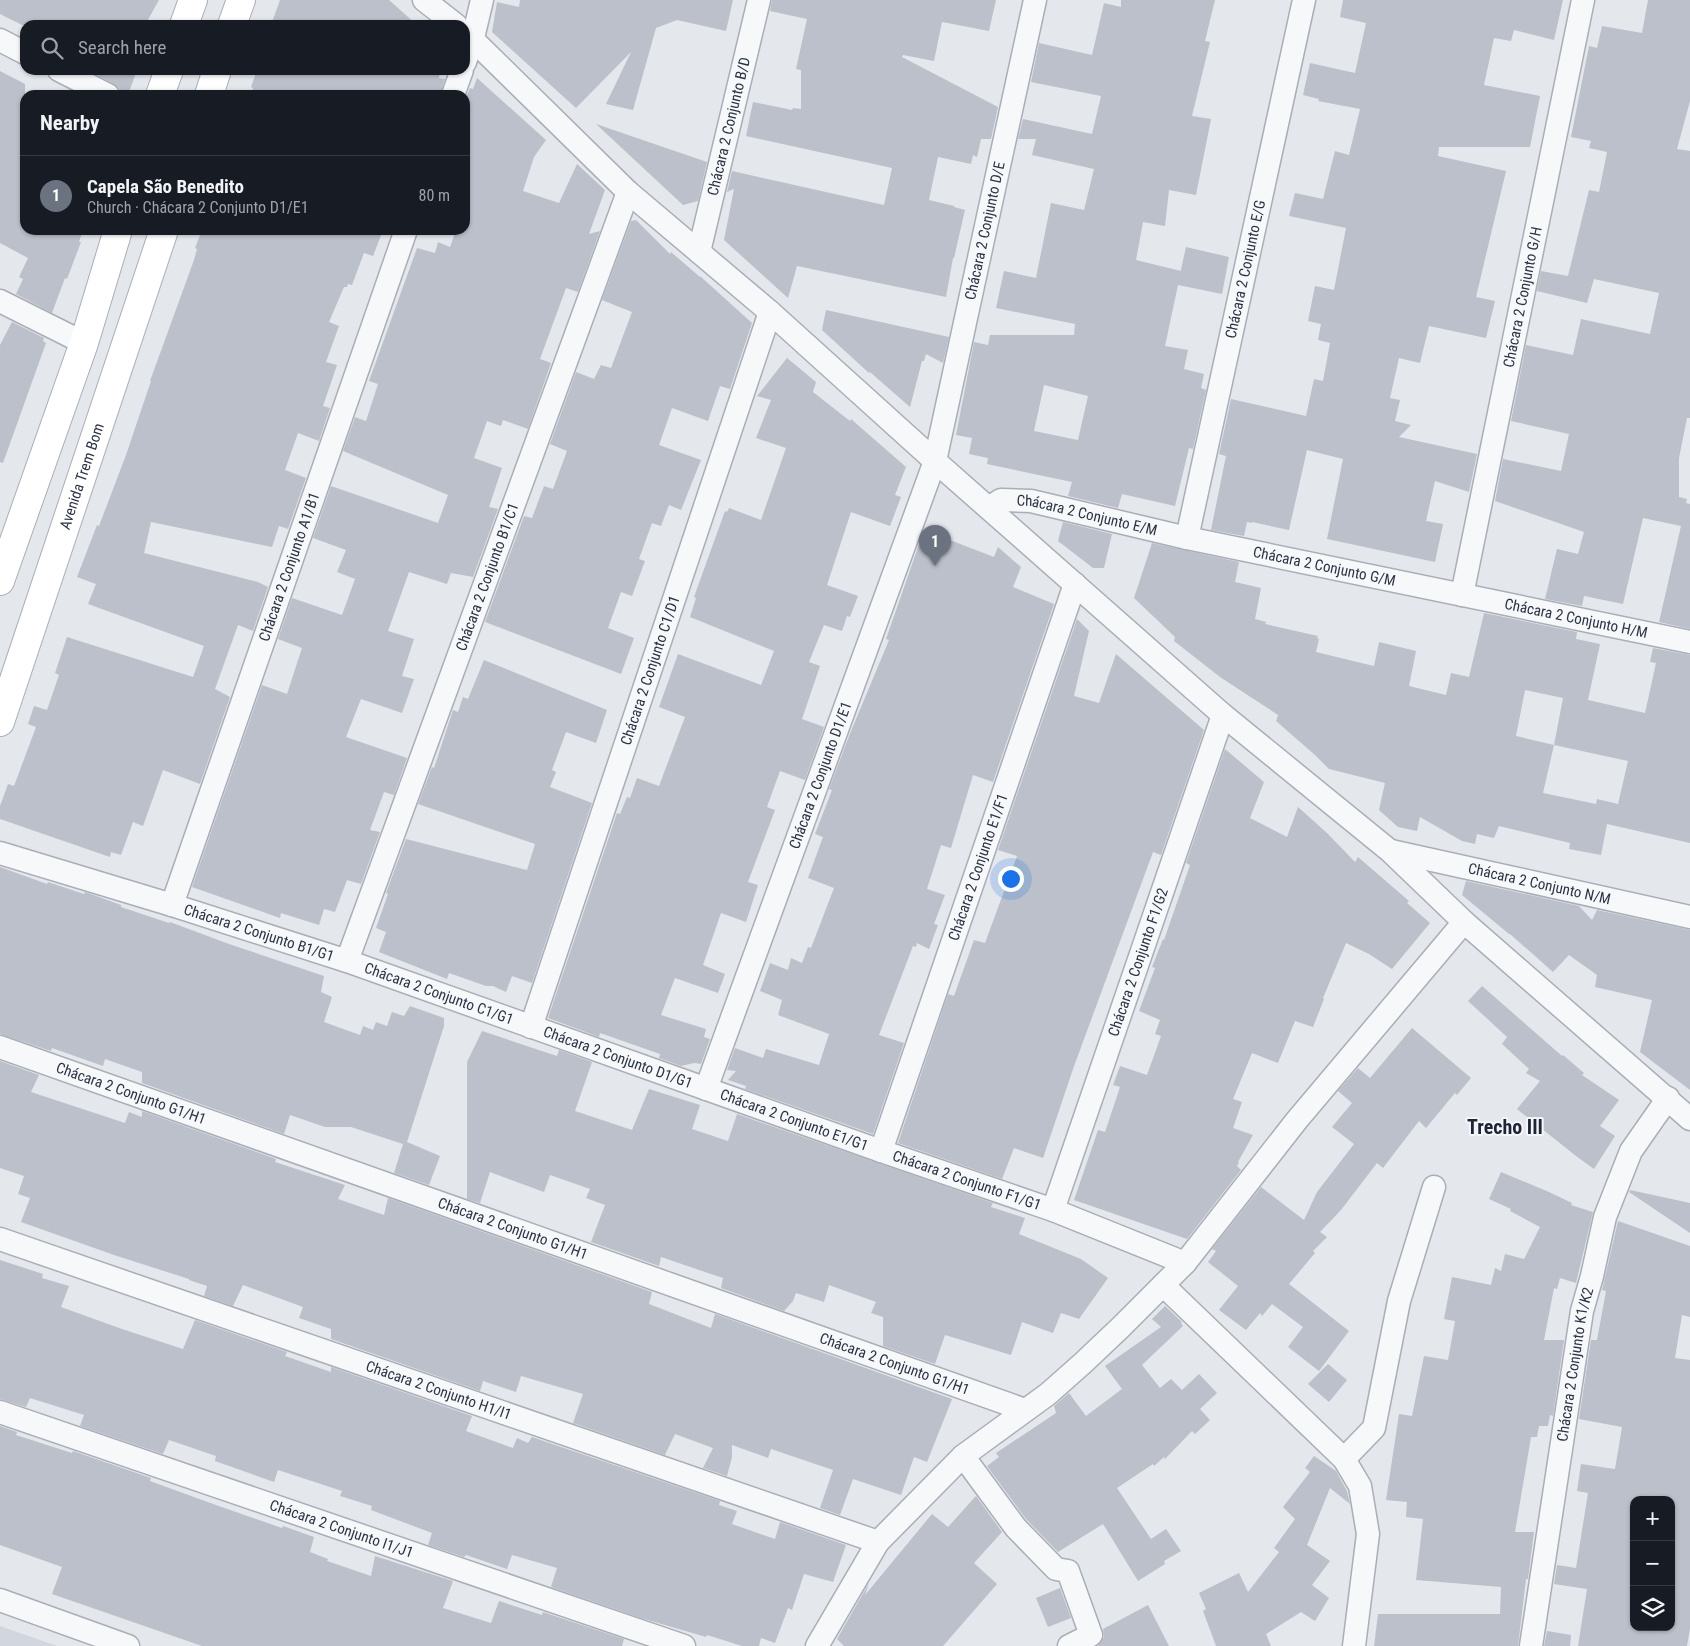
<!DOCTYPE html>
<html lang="en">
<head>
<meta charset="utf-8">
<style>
  body { margin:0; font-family:"Roboto Condensed",sans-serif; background:#242831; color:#f1f3f6 }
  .controls { position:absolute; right:15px; bottom:15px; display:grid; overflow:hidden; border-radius:10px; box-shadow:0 1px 4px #0004 }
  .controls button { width:45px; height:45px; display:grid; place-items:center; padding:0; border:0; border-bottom:1px solid #363941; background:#171b24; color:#f1f3f6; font:25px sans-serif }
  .you { position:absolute; left:1010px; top:878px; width:18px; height:18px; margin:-12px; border:4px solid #fff; border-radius:50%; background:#1a73e8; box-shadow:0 0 0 8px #1a73e833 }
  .badge { display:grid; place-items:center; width:32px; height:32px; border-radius:50%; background:#d1495b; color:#fff; font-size:16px; font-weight:700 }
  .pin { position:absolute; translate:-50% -41px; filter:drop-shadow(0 1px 2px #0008) }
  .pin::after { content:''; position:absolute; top:26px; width:18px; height:15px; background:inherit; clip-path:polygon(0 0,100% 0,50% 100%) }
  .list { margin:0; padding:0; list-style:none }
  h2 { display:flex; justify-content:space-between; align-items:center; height:65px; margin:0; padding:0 20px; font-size:21px }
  h2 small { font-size:16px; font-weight:400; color:#9ea1a6 }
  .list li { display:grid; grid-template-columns:32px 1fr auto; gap:15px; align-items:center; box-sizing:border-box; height:80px; padding:0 20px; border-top:1px solid #363941 }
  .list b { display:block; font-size:19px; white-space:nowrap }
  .list p { margin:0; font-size:16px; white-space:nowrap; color:#9ea1a6 }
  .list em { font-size:16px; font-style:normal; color:#9ea1a6 }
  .icon { flex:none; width:28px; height:28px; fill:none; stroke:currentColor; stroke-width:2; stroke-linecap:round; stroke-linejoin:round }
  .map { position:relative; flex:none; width:1690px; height:1646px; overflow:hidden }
  .search { position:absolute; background:#171b24; box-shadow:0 1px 4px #0004; left:20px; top:20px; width:450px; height:55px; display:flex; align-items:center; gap:12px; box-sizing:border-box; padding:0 18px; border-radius:15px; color:#9ea1a6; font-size:19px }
  .panel { position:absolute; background:#171b24; box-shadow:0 1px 4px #0004; left:20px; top:90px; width:450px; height:145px; border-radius:15px }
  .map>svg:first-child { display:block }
</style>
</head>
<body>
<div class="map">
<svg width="1690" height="1646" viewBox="0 0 1690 1646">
  <rect width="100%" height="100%" fill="#e4e7ec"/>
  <polygon fill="#d2d6de" points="0,1626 57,1646 0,1646"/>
  <g fill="#bbc0ca" fill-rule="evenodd">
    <polygon points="0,0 159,0 145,25 22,25 0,14"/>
    <polygon points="280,0 389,0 417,25 271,25"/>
    <polygon points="520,0 733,0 726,31 677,20 656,28 633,110 606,104 631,52 576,108 492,32 497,2 519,7"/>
    <polygon points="772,0 996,0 989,31 942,22 934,61 903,55 902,57 998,107 991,139 981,139 977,157 973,155 971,164 938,157 929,200 954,206 954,207 965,210 954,258 953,258 946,297 797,266 788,298 724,240 734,189 727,192 732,171 884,205 892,168 746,136 753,102 792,110 793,108 801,109 801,70 796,69 807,19 770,11"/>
    <path d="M1121,0H1215L1205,41L1210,42L1192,116L1211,119L1196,195L1169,190L1165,226L1143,222L1136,260L1181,271L1180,274L1186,247L1229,257L1222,294L1178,285L1165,346L1188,350L1184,369L1204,374L1201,388L1206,390L1193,449L1189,448L1175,506L1122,494L1118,508L1068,496L1072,482L987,464L988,458L969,454L972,438L956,435L974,342L988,345L990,335H1074L1075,324L996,308L1004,271L1036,278L1051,203L1084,210L1094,169L1032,155L1036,139H1018L1023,119L1092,134L1101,96L1031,82L1039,43L1092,55L1104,3L1121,7ZM1044,385L1088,396L1078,440L1034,431Z"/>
    <polygon points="1343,0 1563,0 1554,40 1514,30 1511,41 1494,38 1484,85 1540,96 1530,147 1439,147 1438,156 1506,171 1476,297 1495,301 1486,338 1429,326 1420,363 1399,358 1390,398 1400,400 1395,421 1411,425 1399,437 1477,454 1469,492 1435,481 1426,521 1443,524 1435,562 1327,539 1343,459 1307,450 1289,530 1252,522 1252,523 1247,522 1244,536 1211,530 1226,456 1219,454 1231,399 1306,416 1314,379 1323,381 1330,343 1318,340 1321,324 1308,321 1315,286 1334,290 1346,228 1289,216 1295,193 1323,199 1335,151 1349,155 1360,109 1318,101 1319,99 1303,95 1310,63 1355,73 1366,23 1340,17"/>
    <polygon points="1648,0 1690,0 1690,101 1677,149 1690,151 1690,418 1687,418 1679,458 1679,497 1687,499 1686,503 1690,504 1690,629 1659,622 1681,526 1643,518 1623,604 1584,596 1582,606 1545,599 1557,549 1578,554 1584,532 1495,501 1503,459 1561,471 1569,434 1511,421 1526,345 1573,355 1581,319 1650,334 1659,293 1594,279 1587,303 1537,291 1541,271 1568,276 1589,190 1599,192 1607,152 1589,148 1591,141 1571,137 1589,46 1597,48 1602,26 1642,33"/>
    <polygon points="88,70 137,70 128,95 121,95 119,88 114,84"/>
    <polygon points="257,70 440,70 439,78 445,79 440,95 251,95 253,88 251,87"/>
    <polygon points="0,71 25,84 25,230 83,230 79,242 81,242 67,279 65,278 52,313 16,294 23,279 19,277 28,258 0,243"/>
    <polygon points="477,78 546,140 534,157 523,191 559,203 577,164 605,190 589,234 600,231 578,292 566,288 540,359 551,363 528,429 503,420 501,426 487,421 474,458 502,468 489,507 498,509 473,577 451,573 447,584 409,572 388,631 414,639 402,676 414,679 402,713 361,699 346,737 407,758 394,795 384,792 370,830 380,832 361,884 347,880 335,912 324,909 319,925 281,913 280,918 192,887 262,685 287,694 302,648 278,639 292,598 342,615 355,579 337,572 346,550 313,538 331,486 438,523 448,495 343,451 355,417 366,421 378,384 369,381 417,248 435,253 438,242 450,247 456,230 465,230 465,100 470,88 473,89"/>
    <polygon points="596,124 707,162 698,201 683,205"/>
    <polygon points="636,220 670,254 671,252 700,277 700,276 752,323 730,389 720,386 708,421 672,408 659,445 701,460 681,510 669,505 661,526 652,523 639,559 645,561 632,596 621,592 608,628 634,638 621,674 485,622 524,516 532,518 544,486 553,489 567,451 550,444 576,372 594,379 601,365 611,368 632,312 602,300 631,221"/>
    <polygon points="202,230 383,230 373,256 364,253 352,285 348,284 347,287 344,287 329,322 339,326 326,362 337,365 323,406 330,408 319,441 298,433 285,470 306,478 288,529 279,526 272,547 151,522 144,553 258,582 268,587 253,631 238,625 215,689 230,697 200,784 163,770 143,826 133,822 121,855 111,852 110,857 0,819 0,806 8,784 14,786 36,727 28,724 34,706 47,710 59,675 55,673 67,637 193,677 204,646 88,604 96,584 77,577 97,525 99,526 126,455 151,381 150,381 194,260 197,249 195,248"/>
    <polygon points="826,310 949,337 943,363 926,354 924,361 922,361 910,407 870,372 869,373 822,330"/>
    <polygon points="12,322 44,338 43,341 46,343 3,463 0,462 0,345"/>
    <polygon points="787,358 816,382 813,392 850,421 851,419 906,467 895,495 901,497 890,526 851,512 827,585 858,596 850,617 847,616 842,631 824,625 809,662 820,666 802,719 824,727 805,780 780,771 767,807 775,810 748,882 758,885 746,922 721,913 703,965 725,974 718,993 675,978 661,1015 706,1029 704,1037 710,1039 701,1064 694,1063 681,1066 659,1058 660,1054 600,1033 599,1037 548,1018 617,813 620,814 627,797 630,798 637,778 659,786 685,717 659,707 678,654 761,685 774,651 690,617 696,598 694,597 725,511 727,512 729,508 761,520 786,448 756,438 771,400 757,396"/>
    <polygon points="1063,522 1112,534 1104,568 1093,568 1058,541"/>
    <polygon points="924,530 994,557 998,547 1021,567 1013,587 1054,604 993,782 973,775 951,848 941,845 927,889 945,895 934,924 938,925 929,949 917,943 916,947 913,946 879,1035 904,1043 873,1134 745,1089 746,1086 728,1080 736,1071 727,1070 735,1048 763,1058 766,1049 819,1065 829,1034 778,1015 782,1000 760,991 770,963 788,970 791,958 802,963 808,947 811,948 834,888 808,878 823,837 815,834 832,790 829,789 849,736 889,640 886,639"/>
    <path d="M1152,543L1239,562L1235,582L1261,588L1255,619L1266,622L1265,624L1318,636L1317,638L1319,639L1316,652L1374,666L1379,642L1416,651L1409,686L1446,695L1451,673L1469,677L1484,613L1577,632L1576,639L1600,644L1588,700L1645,713L1656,663L1650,662L1653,648L1690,655V843L1607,824L1601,855L1569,849L1570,843L1499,826L1494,838L1477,834L1475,844L1462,841L1420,817L1417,831L1398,827L1379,810L1385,783L1329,769L1315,755L1276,721L1278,715L1220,677L1174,641L1175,637L1134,598ZM1525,690L1563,698L1554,745L1516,736ZM1554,745L1628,761L1618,804L1597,799L1596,804L1543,793Z"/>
    <polygon points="1077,619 1089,631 1074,696 1099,703 1116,654 1204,730 1161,855 1153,852 1073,1069 1043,1158 1014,1148 1002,1179 898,1143 948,994 954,996 974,940 985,943 1017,856 998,850"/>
    <polygon points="484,660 607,710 596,743 566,732 552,770 556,772 550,787 592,803 532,983 512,976 506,992 493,986 486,986 449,973 447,979 379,952 386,932 376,928 388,894 386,893 406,839 527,870 535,844 418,804 432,767 434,768 453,710 458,712 463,697 468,699"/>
    <polygon points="1225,749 1264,782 1250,818 1287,837 1298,807 1327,833 1355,862 1358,857 1409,901 1407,903 1430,923 1392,969 1369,954 1346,943 1323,998 1324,999 1313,1027 1295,1021 1278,1063 1252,1053 1233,1099 1242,1102 1233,1128 1253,1135 1238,1162 1239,1162 1237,1166 1241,1170 1187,1239 1074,1200 1098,1130 1105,1132 1120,1087 1113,1085 1120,1066 1147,1075 1161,1036 1155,1034 1160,1020 1139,1011 1155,968 1152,967 1163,939 1164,940 1190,865 1186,863"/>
    <polygon points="0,867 47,884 48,882 84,894 85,892 88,893 121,905 121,907 169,923 170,922 229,944 324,976 321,992 332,997 324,1022 360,1035 363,1026 373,1030 376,1022 387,1026 392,1012 404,1016 410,1006 444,1018 444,1026 407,1142 440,1156 429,1185 394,1173 403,1144 351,1127 325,1127 290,1115 284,1134 142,1083 142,1072 105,1059 103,1066 52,1048 51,1051 0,1034"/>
    <polygon points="1466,881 1579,906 1592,920 1597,910 1690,930 1690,1090 1640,1052 1652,1000 1595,987 1597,975 1569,955 1553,972 1510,934 1509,934 1462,895"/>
    <polygon points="1482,986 1562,1056 1563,1055 1584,1073 1582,1075 1619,1100 1600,1126 1615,1136 1594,1169 1576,1156 1517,1109 1540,1081 1526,1073 1529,1069 1502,1044 1507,1037 1468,1001"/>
    <polygon points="1412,1028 1471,1078 1457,1095 1455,1093 1426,1128 1419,1121 1383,1168 1377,1163 1341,1210 1320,1232 1327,1237 1313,1251 1315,1253 1289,1284 1349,1331 1319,1371 1288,1347 1303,1327 1272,1304 1262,1316 1260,1313 1246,1330 1219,1310 1238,1286 1208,1262 1216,1251 1212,1249 1261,1187 1304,1220 1317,1192 1354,1144 1332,1127 1352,1103 1338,1091 1358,1068 1370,1078"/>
    <polygon points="482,1031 557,1056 559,1050 592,1062 575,1111 632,1130 649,1089 700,1105 692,1129 728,1141 737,1114 993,1203 991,1207 1025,1218 1019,1234 1081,1259 1108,1278 1079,1319 1061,1313 1053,1333 1022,1322 1011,1355 945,1335 935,1364 883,1346 883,1317 871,1313 876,1302 829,1285 824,1302 796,1293 793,1301 784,1311 721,1288 723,1278 705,1272 661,1257 659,1266 591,1242 605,1205 586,1198 590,1189 550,1175 544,1192 490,1172 480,1203 467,1199 467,1062"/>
    <polygon points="0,1061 39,1075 31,1092 125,1123 129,1112 142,1117 142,1111 276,1159 275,1162 345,1185 338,1199 384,1215 388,1198 652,1292 649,1304 711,1328 715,1314 952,1399 927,1462 914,1457 901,1495 853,1479 840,1515 820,1508 833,1470 771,1449 768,1458 732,1445 732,1457 727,1476 703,1468 713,1448 675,1434 665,1455 573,1423 583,1394 521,1376 516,1392 483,1381 480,1391 331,1339 331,1329 299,1318 303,1307 243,1285 233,1306 204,1296 207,1286 189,1280 189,1279 114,1255 21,1222 30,1198 18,1194 24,1176 0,1168"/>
    <polygon points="1501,1172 1549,1192 1572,1203 1571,1205 1593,1212 1576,1283 1560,1278 1557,1289 1554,1288 1544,1340 1564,1340 1553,1416 1550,1415 1548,1426 1539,1426 1537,1437 1531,1437 1515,1532 1534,1532 1528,1579 1526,1579 1518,1646 1374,1646 1378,1614 1500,1614 1501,1587 1416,1580 1423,1519 1406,1517 1407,1502 1386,1500 1399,1414 1412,1416 1424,1356 1448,1360 1455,1321 1444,1319 1452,1277 1491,1285 1495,1268 1501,1271 1505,1254 1524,1259 1540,1227 1510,1211 1511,1209 1489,1199"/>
    <polygon points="1630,1190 1690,1203 1690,1233 1629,1192"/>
    <path d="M1618,1221L1690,1246V1317L1682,1315L1675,1358L1690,1360V1628L1687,1646H1578L1587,1589L1554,1584L1557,1565L1576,1568L1588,1493L1577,1491L1581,1464L1615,1469L1622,1427L1579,1419L1591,1340H1597L1606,1291L1602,1290ZM1634,1500H1671V1627H1634Z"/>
    <polygon points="0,1260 43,1274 42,1278 69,1286 61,1307 122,1329 183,1349 195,1320 287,1352 285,1356 331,1372 331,1367 472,1416 466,1431 513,1448 517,1438 528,1443 532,1437 720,1501 719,1505 737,1511 732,1524 775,1539 780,1522 846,1545 833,1582 804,1574 792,1610 788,1608 775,1643 761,1638 759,1646 742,1646 707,1635 706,1637 641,1618 551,1587 557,1568 512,1555 507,1569 466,1555 464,1557 428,1545 432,1533 371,1510 372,1506 340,1496 342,1491 278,1470 274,1482 215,1461 216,1456 169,1440 163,1454 80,1426 84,1415 30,1398 26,1407 0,1399"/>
    <polygon points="1165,1306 1182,1322 1181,1323 1183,1326 1142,1365 1160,1388 1171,1379 1182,1390 1199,1374 1217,1393 1200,1409 1210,1420 1195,1434 1192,1431 1165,1459 1164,1457 1154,1466 1153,1464 1117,1488 1151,1539 1166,1529 1181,1551 1164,1561 1165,1564 1138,1581 1103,1524 1058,1552 1026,1519 987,1466 999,1457 996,1453 1056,1413 1054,1406 1069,1393 1086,1416 1122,1389 1105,1366 1161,1327 1152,1319"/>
    <polygon points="1328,1364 1347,1380 1329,1402 1308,1384"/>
    <polygon points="0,1426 17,1432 16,1435 72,1453 73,1451 151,1478 150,1481 216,1505 282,1528 283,1526 314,1537 310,1552 328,1559 327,1561 371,1576 375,1556 453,1581 443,1608 491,1623 499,1601 542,1615 543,1612 624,1639 622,1646 202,1646 52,1594 62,1567 0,1545"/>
    <polygon points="1314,1456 1336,1471 1347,1491 1350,1504 1330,1488 1307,1545 1330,1561 1312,1585 1329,1598 1315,1621 1301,1612 1266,1634 1271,1646 1216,1646 1203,1611 1206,1609 1199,1593 1239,1573 1248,1592 1279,1552 1274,1548 1295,1519 1283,1507 1310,1472 1305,1468"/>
    <polygon points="976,1496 1002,1532 974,1563 997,1584 943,1646 844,1646 837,1639 869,1583 865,1595 932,1514 948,1527"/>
    <polygon points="1060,1588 1071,1618 1048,1627 1036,1598"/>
    <polygon points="1148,1605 1169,1646 1098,1646 1104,1637 1103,1629"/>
    <polygon points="1547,1631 1571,1635 1570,1646 1544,1646"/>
  </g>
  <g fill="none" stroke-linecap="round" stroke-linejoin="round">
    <g stroke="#a9aeb7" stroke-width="25">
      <g id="street">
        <polyline points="424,0 456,25"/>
        <polyline points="465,32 628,192 770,312 935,461 1223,715 1390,851 1464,922 1690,1119"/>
        <polyline points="0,40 25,53"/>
        <polyline points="465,62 473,38 482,0"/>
        <polyline points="59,70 108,95"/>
        <polyline points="453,95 462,70"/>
        <path id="s1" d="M699,252L759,0"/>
        <polyline points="0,301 84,343"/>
        <path id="s2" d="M989,508L1001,500L1031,501L1187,538L1690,642"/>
        <path id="s3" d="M1187,538L1304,0"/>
        <path id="s4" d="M1462,595L1583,0"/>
        <path id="s5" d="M1391,851L1690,917"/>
        <path id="s6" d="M0,853L172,905L347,961L881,1151L1053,1210L1185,1263"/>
        <path id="s7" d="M172,905L406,230"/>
        <path id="s8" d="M347,961L628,192"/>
        <path id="s9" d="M531,1027L770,312"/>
        <path id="s10" d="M0,1047L1025,1410"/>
        <path id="s11" d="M706,1089L935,461L1035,0"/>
        <path id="s12" d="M881,1151L1075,584"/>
        <path id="s13" d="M1053,1210L1223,715"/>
        <path id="s14" d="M0,1239L878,1542"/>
        <polyline points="1163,1285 1344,1459 1360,1486 1368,1534 1354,1646"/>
        <path id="s15" d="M0,1412L684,1646"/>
        <polyline points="963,1456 1016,1528 1056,1569 1068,1571 1091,1635 1069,1646"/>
        <polyline points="1344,1459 1374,1428 1399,1301 1434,1187"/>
        <polyline points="0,1600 128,1646"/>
        <polyline points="817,1646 878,1542 963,1456 1048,1394 1083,1363 1121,1327 1185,1263 1297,1120 1464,922"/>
        <path id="s16" d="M1531,1646L1582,1311L1592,1276L1605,1217L1631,1151L1668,1098"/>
      </g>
    </g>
    <g stroke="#a9aeb7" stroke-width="30">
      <g id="secondary">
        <polyline points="184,25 193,0"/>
        <polyline points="232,25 241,0"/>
        <polyline points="160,95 169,70"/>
        <polyline points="209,95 217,70"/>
        <polyline points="0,581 84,343 118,230"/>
        <path id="s17" d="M0,722L164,230"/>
      </g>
    </g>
    <use href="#street" stroke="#f7f8fa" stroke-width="22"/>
    <use href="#secondary" stroke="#fff" stroke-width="28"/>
  </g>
  <g text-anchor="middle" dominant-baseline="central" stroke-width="4" stroke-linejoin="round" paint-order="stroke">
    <g font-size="15" fill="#2b3445" stroke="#f4f6f9">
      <text stroke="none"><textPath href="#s1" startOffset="129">Chácara 2 Conjunto B/D</textPath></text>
      <text stroke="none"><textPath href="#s11" startOffset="904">Chácara 2 Conjunto D/E</textPath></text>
      <text stroke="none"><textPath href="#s3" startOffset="275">Chácara 2 Conjunto E/G</textPath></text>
      <text stroke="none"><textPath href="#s4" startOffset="304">Chácara 2 Conjunto G/H</textPath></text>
      <text stroke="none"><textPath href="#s17" startOffset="259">Avenida Trem Bom</textPath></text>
      <text stroke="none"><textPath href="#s2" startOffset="102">Chácara 2 Conjunto E/M</textPath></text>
      <text stroke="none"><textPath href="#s2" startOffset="345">Chácara 2 Conjunto G/M</textPath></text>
      <text stroke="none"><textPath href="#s7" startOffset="358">Chácara 2 Conjunto A1/B1</textPath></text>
      <text stroke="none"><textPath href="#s8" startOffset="409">Chácara 2 Conjunto B1/C1</textPath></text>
      <text stroke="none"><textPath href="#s2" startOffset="602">Chácara 2 Conjunto H/M</textPath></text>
      <text stroke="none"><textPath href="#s9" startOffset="376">Chácara 2 Conjunto C1/D1</textPath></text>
      <text stroke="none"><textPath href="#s11" startOffset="334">Chácara 2 Conjunto D1/E1</textPath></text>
      <text stroke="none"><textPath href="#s12" startOffset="300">Chácara 2 Conjunto E1/F1</textPath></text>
      <text stroke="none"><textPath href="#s5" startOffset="152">Chácara 2 Conjunto N/M</textPath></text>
      <text stroke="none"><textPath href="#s6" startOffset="271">Chácara 2 Conjunto B1/G1</textPath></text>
      <text stroke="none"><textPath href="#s13" startOffset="262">Chácara 2 Conjunto F1/G2</textPath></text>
      <text stroke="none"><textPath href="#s6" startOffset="461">Chácara 2 Conjunto C1/G1</textPath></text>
      <text stroke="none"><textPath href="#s6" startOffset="651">Chácara 2 Conjunto D1/G1</textPath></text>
      <text stroke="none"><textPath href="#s10" startOffset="139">Chácara 2 Conjunto G1/H1</textPath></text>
      <text stroke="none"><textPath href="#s6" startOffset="838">Chácara 2 Conjunto E1/G1</textPath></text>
      <text stroke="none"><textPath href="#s6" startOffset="1021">Chácara 2 Conjunto F1/G1</textPath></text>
      <text stroke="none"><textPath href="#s10" startOffset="544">Chácara 2 Conjunto G1/H1</textPath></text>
      <text stroke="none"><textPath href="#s10" startOffset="949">Chácara 2 Conjunto G1/H1</textPath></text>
      <text stroke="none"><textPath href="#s16" startOffset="285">Chácara 2 Conjunto K1/K2</textPath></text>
      <text stroke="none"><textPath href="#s14" startOffset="464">Chácara 2 Conjunto H1/I1</textPath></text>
      <text stroke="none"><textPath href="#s15" startOffset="361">Chácara 2 Conjunto I1/J1</textPath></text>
    </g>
    <g font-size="20" font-weight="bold" fill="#1d2536" stroke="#f4f6f9">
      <text x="1505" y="1127">Trecho III</text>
    </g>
  </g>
</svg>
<div class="controls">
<button>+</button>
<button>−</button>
<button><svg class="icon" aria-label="layers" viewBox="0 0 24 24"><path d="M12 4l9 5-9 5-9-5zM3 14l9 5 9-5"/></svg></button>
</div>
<div class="you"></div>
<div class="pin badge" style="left:935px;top:566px;background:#6b7280">1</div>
<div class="search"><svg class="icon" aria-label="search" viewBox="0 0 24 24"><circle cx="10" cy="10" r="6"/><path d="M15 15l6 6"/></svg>Search here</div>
<section class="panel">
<h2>Nearby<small></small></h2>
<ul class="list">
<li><span class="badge" style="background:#6b7280">1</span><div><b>Capela São Benedito</b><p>Church · Chácara 2 Conjunto D1/E1</p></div><em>80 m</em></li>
</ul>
</section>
</div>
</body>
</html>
